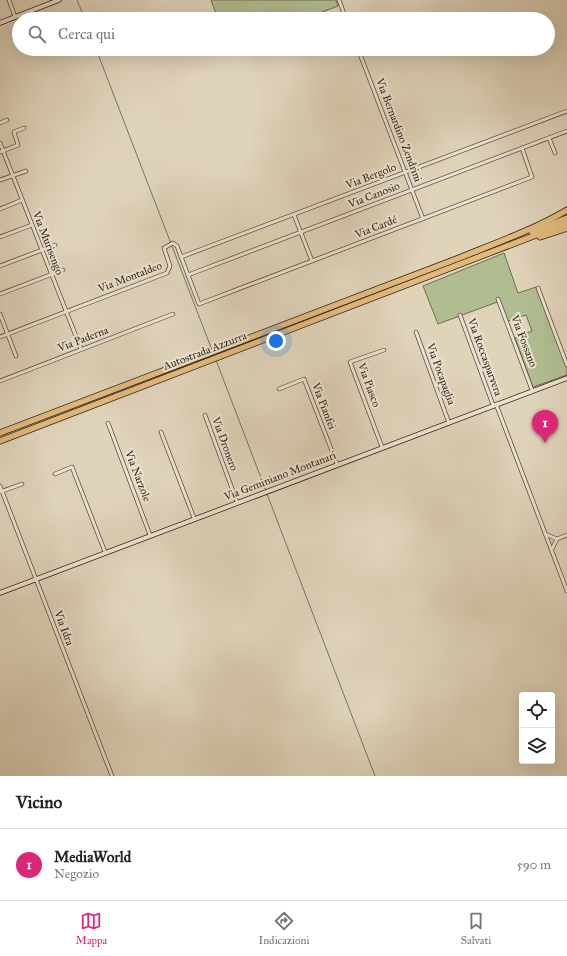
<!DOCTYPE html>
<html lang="it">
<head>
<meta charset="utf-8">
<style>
  body { margin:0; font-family:"IM FELL Great Primer",serif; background:#f6f6f6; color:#222 }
  .controls { position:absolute; right:12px; bottom:12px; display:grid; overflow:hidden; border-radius:4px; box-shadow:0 4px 16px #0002 }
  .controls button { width:36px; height:36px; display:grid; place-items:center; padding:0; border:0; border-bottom:1px solid #e0e0e0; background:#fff; color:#222; font:20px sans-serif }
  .you { position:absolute; left:276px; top:341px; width:14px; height:14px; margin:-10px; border:3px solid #fff; border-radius:50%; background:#1a73e8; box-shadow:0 0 0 6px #1a73e833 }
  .badge { display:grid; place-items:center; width:26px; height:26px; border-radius:50%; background:#db2777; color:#fff; font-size:13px; font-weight:700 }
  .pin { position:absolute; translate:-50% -33px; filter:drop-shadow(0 1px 2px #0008) }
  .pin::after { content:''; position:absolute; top:21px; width:14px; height:12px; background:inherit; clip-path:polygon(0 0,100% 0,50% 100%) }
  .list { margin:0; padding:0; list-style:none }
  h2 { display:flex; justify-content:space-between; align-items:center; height:52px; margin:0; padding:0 16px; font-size:17px }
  h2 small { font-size:13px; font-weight:400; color:#767676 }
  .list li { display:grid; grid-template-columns:26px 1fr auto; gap:12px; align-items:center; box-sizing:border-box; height:72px; padding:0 16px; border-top:1px solid #e0e0e0 }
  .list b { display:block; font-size:15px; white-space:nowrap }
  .list p { margin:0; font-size:13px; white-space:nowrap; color:#767676 }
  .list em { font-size:13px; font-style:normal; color:#767676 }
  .icon { flex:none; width:22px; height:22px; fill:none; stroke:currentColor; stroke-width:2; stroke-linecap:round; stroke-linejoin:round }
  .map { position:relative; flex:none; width:567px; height:776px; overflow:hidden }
  .search { position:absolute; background:#fff; box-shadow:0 4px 16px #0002; left:12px; right:12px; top:12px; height:44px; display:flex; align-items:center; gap:10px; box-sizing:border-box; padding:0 14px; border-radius:22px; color:#767676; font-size:15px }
  .sheet { height:124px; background:#fff }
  nav { display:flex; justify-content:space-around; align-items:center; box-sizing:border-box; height:56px; border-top:1px solid #e0e0e0; background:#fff; font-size:11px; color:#767676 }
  nav a { display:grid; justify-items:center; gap:2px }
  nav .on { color:#db2777 }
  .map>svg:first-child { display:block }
</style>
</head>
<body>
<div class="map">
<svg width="567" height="776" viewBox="0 0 567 776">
  <rect width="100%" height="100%" fill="#dfd3ba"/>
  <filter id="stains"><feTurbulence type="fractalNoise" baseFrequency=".005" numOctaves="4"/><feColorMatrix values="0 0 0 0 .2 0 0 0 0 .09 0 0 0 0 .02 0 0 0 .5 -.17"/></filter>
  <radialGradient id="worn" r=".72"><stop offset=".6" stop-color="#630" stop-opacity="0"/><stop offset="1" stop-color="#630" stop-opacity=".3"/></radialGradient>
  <g fill="#b0bd91" stroke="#706d50">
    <polygon points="211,0 336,0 338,6 304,19 218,19"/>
    <polygon points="504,253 518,293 536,287 567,368 567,375 533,387 515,338 532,331 526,315 508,321 500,301 438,324 423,286"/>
  </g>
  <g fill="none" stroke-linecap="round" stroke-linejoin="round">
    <g stroke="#6c7971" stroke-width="1">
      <polyline points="77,0 85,19"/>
      <polyline points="96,49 212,350"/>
      <polyline points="216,360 266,491"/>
      <polyline points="267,494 375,776"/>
    </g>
    <g stroke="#5c4a3a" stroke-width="4.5">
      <g id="street">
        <polyline points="9,0 15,17"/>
        <polyline points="339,0 346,19"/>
        <polyline points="358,49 423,219"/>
        <polyline points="0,123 7,120"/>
        <polyline points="549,138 555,153"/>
        <polyline points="0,143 81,349"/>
        <polyline points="0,152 18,145 14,132 24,128"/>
        <polyline points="0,180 26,171"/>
        <polyline points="0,209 22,200"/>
        <polyline points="294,215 312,261"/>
        <polyline points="0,237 32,225"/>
        <polyline points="181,257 567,111"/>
        <polyline points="0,266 55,245"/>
        <polyline points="188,275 567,131"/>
        <polyline points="538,288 567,365"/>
        <polyline points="0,294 63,270"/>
        <polyline points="498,299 532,390"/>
        <polyline points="0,314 16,356"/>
        <polyline points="460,315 493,405"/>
        <polyline points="416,332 449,423"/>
        <polyline points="0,337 167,273 170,266 164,248 173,243 177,246 199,304 532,177 522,148"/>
        <polyline points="0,381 173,314"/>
        <polyline points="279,389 304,379 337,464"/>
        <polyline points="496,404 567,591"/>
        <polyline points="205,415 237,502"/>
        <polyline points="108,423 150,535"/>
        <polyline points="161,432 194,518"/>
        <polyline points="382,447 350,362 384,350"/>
        <polyline points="55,474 72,467 105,552"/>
        <polyline points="0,486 112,776"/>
        <polyline points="0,492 22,484"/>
        <polyline points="545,534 557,539 567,535"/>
        <polyline points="552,549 557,539"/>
      </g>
    </g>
    <g stroke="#311d0f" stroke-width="5.5">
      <g id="secondary">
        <polyline points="0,23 59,0"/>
        <polyline points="0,593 567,378"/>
      </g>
    </g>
    <g stroke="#311d0f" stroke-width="7">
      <g id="highway">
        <polyline points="532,232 567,218"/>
        <polyline points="540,237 567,228"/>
        <path d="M0,433L459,258C496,243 533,230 567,210"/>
        <polyline points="0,441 567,223"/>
      </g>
    </g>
    <use href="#street" stroke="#eae2d2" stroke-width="3"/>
    <use href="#secondary" stroke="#eae2d2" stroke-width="4"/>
    <use href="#highway" stroke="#e0ba7d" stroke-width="5.5"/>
  </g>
  <g text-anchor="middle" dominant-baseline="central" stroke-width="4" stroke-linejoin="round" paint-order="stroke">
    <g font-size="11" fill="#311d0f" stroke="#eae2d2">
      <text transform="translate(399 130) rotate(69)">Via Bernardino Zendrini</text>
      <text transform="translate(371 176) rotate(-21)">Via Bergolo</text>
      <text transform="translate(374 195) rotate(-21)">Via Canosio</text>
      <text transform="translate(376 227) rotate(-21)">Via Cardé</text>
      <text transform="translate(48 243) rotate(69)">Via Murisengo</text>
      <text transform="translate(130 277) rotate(-21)">Via Montaldeo</text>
      <text transform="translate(83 339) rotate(-21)">Via Paderna</text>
      <text transform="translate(524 341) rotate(69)">Via Fossano</text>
      <text transform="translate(205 351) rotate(-21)">Autostrada Azzurra</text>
      <text transform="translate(485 357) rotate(70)">Via Roccasparvera</text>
      <text transform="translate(441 374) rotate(70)">Via Pocapaglia</text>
      <text transform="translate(369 385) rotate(70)">Via Piasco</text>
      <text transform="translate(324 406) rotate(69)">Via Pianfei</text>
      <text transform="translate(225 444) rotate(70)">Via Dronero</text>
      <text transform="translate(138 476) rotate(69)">Via Narzole</text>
      <text transform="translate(280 476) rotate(-21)">Via Geminiano Montanari</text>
      <text transform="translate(64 628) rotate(69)">Via Idra</text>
    </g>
  </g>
  <rect width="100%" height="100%" filter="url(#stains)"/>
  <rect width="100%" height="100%" fill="url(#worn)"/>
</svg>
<div class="controls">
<button><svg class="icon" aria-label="locate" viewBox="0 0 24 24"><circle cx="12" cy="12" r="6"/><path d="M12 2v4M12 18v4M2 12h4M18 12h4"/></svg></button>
<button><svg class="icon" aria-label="layers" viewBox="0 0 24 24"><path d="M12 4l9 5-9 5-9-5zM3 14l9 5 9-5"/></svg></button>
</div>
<div class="you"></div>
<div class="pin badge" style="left:545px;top:443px">1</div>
<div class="search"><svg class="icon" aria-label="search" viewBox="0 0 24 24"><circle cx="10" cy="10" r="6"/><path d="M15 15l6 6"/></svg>Cerca qui</div>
</div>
<section class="sheet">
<h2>Vicino<small></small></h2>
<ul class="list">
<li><span class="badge">1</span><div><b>MediaWorld</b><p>Negozio</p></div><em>590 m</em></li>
</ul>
</section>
<nav>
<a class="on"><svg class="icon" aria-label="map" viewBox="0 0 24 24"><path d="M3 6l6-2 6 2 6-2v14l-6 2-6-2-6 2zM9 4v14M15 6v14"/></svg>Mappa</a>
<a><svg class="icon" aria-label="directions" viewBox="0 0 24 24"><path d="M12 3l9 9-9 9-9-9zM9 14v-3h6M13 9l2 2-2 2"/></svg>Indicazioni</a>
<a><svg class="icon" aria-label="saved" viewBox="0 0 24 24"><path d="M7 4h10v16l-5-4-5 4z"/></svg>Salvati</a>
</nav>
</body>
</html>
